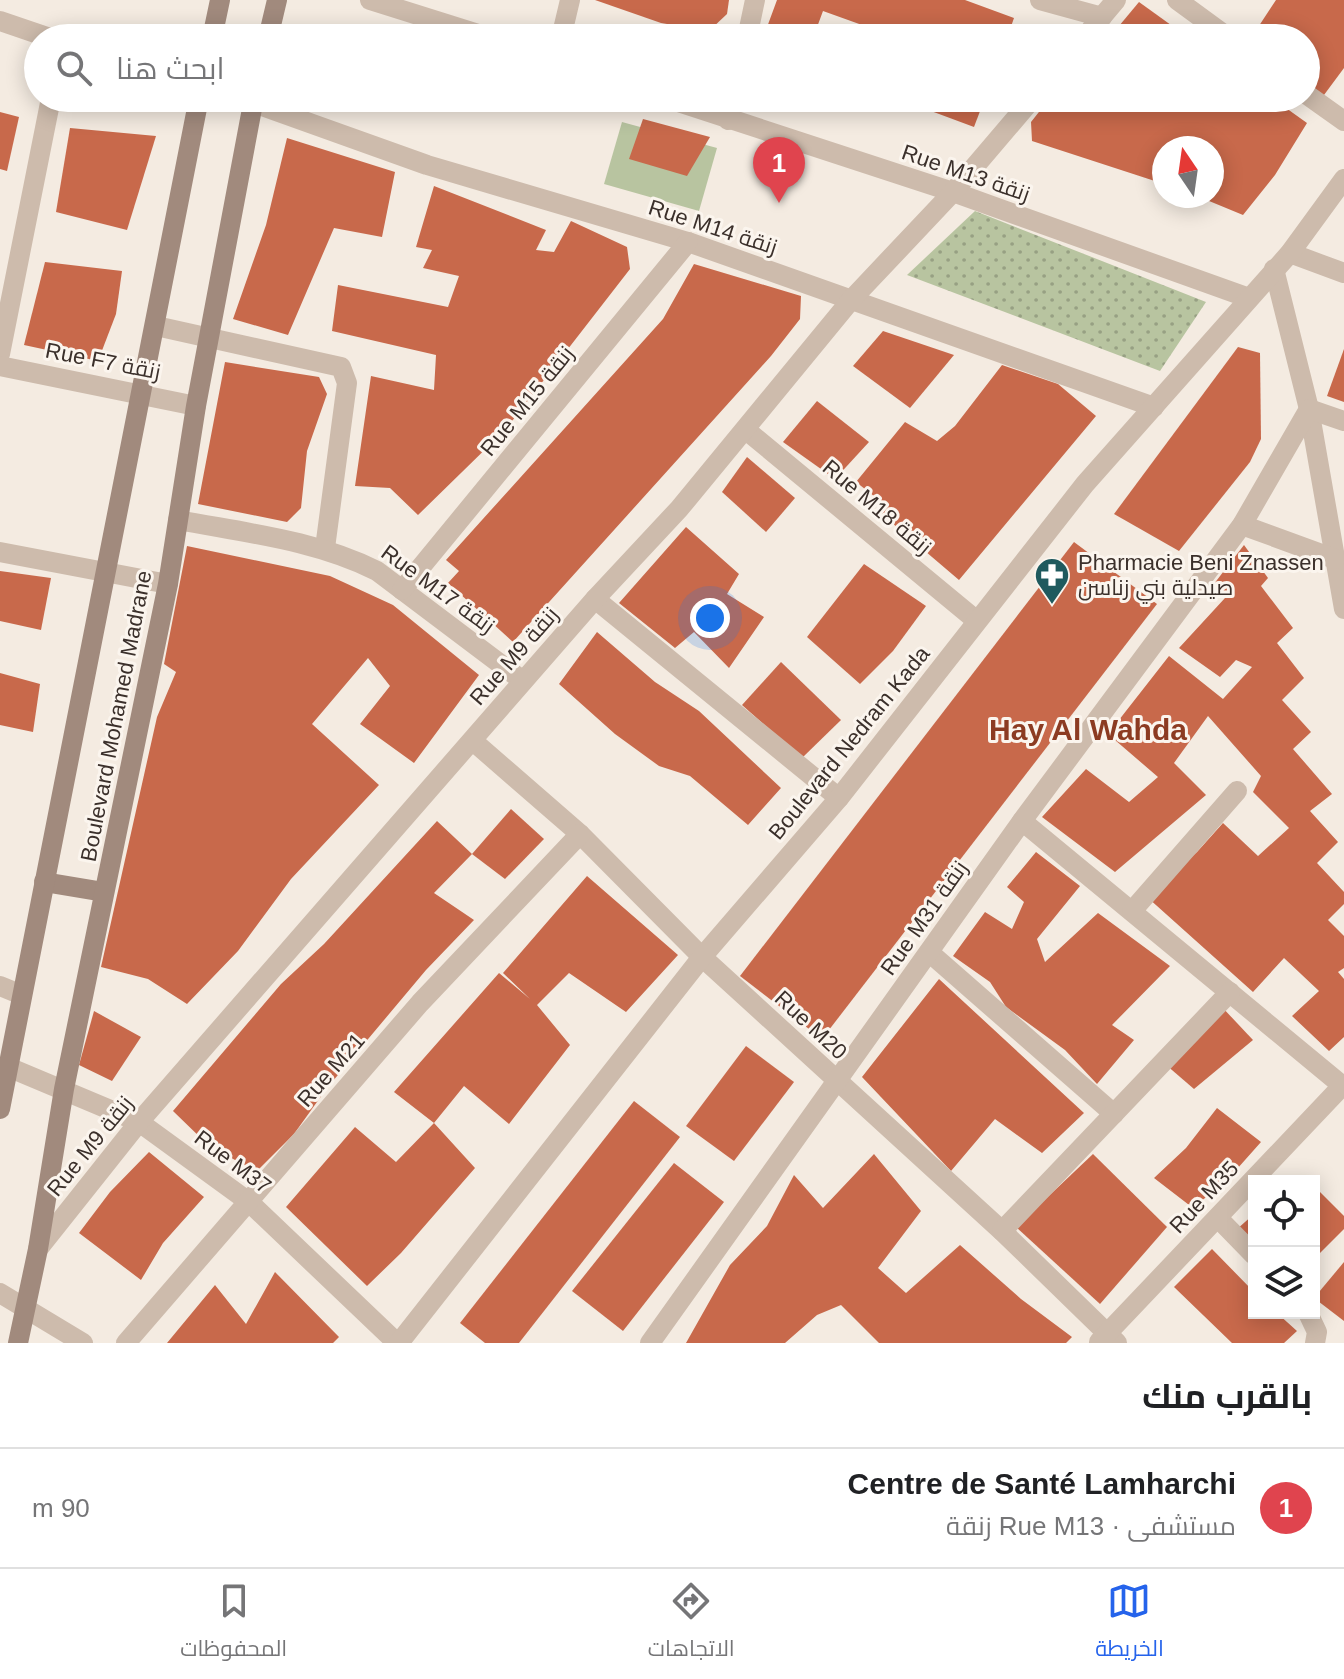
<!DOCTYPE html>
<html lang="ar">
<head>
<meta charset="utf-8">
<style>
  body { margin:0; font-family:Arial,Cairo,sans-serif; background:#f2f2f2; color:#202124; direction:rtl }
  .controls { position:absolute; right:24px; bottom:24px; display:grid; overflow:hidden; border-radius:0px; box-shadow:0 4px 20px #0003 }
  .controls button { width:72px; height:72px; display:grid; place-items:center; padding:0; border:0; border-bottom:2px solid #e0e0e0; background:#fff; color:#202124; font:40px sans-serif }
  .compass { position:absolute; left:1152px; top:136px; width:72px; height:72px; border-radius:50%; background:#fff; box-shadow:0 4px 20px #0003; rotate:347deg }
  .you { position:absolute; left:710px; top:618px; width:28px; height:28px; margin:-20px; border:6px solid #fff; border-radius:50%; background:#1a73e8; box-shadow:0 0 0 12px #1a73e833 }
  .badge { display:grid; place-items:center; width:52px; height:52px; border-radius:50%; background:#2563eb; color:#fff; font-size:26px; font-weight:700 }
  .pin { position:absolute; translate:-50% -66px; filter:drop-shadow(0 2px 4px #0008) }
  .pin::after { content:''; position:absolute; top:42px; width:28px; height:24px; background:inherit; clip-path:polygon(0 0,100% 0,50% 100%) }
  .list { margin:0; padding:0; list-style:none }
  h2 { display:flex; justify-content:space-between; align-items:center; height:104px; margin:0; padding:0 32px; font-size:34px }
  h2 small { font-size:26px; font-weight:400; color:#757577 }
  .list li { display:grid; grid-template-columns:52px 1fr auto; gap:24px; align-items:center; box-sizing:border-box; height:120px; padding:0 32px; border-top:2px solid #e0e0e0 }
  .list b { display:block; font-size:30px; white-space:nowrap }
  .list p { margin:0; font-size:26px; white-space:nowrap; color:#757577 }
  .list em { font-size:26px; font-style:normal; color:#757577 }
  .icon { flex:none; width:44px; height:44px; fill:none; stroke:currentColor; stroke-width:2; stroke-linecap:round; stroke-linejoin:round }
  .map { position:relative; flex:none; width:1344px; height:1343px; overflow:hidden; direction:ltr }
  .search { position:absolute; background:#fff; box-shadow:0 4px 20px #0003; left:24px; right:24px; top:24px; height:88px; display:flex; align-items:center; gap:20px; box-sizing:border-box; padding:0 28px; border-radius:44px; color:#757577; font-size:30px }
  .sheet { height:224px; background:#fff }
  nav { display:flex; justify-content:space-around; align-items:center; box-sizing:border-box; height:112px; border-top:2px solid #e0e0e0; background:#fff; font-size:22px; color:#757577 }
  nav a { display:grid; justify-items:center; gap:4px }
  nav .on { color:#2563eb }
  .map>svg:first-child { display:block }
</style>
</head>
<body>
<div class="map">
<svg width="1344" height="1343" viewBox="0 0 1344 1343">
  <defs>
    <pattern id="grass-dots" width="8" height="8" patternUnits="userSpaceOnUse" patternTransform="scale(2)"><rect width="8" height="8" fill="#b8c4a0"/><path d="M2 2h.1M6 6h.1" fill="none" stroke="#97a083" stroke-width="1.8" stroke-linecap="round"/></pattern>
  </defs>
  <rect width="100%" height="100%" fill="#f4ebe1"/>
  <polygon fill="url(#grass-dots)" points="975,211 1206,302 1160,371 907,275"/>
  <polygon fill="#b8c4a0" points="622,122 717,148 699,211 604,184"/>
  <g fill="#c8694b">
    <polygon points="595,0 729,0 727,14 709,31 661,23"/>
    <polygon points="777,0 965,0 1014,18 1007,38 857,38 862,25 823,11 813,38 763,38"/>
    <polygon points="1276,0 1344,0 1344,68 1321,99 1306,87 1306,38 1251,38"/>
    <polygon points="1139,2 1189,38 1109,38"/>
    <polygon points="896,98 985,98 974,127"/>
    <polygon points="1050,98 1272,98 1307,123 1275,175 1243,215 1197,196 1212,196 1212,148 1164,148 1164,184 1032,141 1031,122"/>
    <polygon points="0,112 19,117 7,171 0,169"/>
    <polygon points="643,119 710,137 687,176 629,159"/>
    <polygon points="70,128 156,136 127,230 56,212"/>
    <polygon points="287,138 395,172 382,237 334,228 288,335 233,319 266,225"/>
    <polygon points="434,186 546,230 536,250 554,252 571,221 627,247 630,269 505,430 418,515 390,488 355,486 371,376 434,390 436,355 332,331 338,285 448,307 459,276 423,268 432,250 416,247"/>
    <polygon points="45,262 122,271 116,314 98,361 24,345"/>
    <polygon points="694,264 801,296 800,319 771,356 513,642 448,583 459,571 446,560 663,319"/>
    <polygon points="883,331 954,355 910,408 853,366"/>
    <polygon points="1238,347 1260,353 1261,439 1250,462 1179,551 1114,514"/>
    <polygon points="1344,349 1344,402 1327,396"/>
    <polygon points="225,362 319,377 327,394 307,451 301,508 287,522 198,504"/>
    <polygon points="1002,365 1058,384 1096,416 959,580 878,511 884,504 856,482 905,422 937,441 955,426"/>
    <polygon points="817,401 869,442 835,479 783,442"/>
    <polygon points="747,457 795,498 766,532 722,492"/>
    <polygon points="686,527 739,574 727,594 764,617 729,668 694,632 675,648 619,603"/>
    <polygon points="1074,542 1157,604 822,1039 740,976"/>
    <polygon points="1244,545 1268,578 1261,586 1293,628 1277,643 1304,678 1282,700 1311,732 1293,749 1332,794 1310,811 1338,842 1317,863 1344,892 1344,904 1328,920 1344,936 1344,968 1338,972 1344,979 1344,1037 1329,1051 1292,1016 1319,991 1284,958 1253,992 1147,897 1197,852 1223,823 1258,856 1289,828 1253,792 1261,776 1208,716 1174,763 1206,795 1115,872 1042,817 1086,769 1129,802 1158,777 1108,734 1169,656 1223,699 1252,667 1236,660 1220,677 1179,648 1225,598 1210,589"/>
    <polygon points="187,546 330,576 393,605 479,675 414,763 360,724 390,686 368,658 312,724 379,785 291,879 238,951 187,1004 148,979 101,967 157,717 176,672 164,664"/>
    <polygon points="864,564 926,606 893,651 860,684 807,637"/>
    <polygon points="0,571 51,578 41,630 0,621"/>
    <polygon points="597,632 655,682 699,711 781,788 748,825 690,776 659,766 615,734 559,684"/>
    <polygon points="781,662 841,720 802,758 742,705"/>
    <polygon points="0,673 40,684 33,732 0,725"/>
    <polygon points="511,809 544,839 505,879 472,854"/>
    <polygon points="437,821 472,854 434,893 474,920 426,970 327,1088 294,1134 256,1172 207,1144 173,1111 281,984 324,944"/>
    <polygon points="1036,852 1080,886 1037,939 1045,962 1098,913 1170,966 1112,1025 1134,1040 1097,1084 1065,1050 1006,1007 990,982 953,956 985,912 1012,929 1024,902 1007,887"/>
    <polygon points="587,876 678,955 626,1012 569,973 537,1005 570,1045 509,1124 464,1086 434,1123 475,1168 401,1253 367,1286 286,1207 355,1127 396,1162 434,1123 394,1092 499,973 530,999 503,973"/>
    <polygon points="939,979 1084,1113 1042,1153 995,1119 951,1171 862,1077"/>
    <polygon points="1221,1006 1253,1040 1194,1089 1165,1064"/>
    <polygon points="94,1011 141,1037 112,1081 79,1065"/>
    <polygon points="746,1046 794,1082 734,1161 686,1126"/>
    <polygon points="634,1101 680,1137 519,1343 485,1343 460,1323"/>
    <polygon points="1217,1108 1261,1142 1229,1178 1193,1208 1154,1178 1186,1148"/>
    <polygon points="149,1152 204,1197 163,1243 141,1280 79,1233 110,1192"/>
    <polygon points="874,1154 921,1211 878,1268 906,1293 960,1245 1021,1299 1072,1337 1066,1343 879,1343 841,1305 817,1315 785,1343 686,1343 730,1265 767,1226 794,1175 823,1208"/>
    <polygon points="1093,1154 1167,1227 1100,1304 1016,1227"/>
    <polygon points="674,1163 724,1202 623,1331 572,1291"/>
    <polygon points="1314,1186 1344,1216 1344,1229 1314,1259"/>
    <polygon points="1254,1214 1254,1246 1236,1230"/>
    <polygon points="1212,1249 1254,1292 1254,1313 1277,1313 1297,1331 1284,1343 1232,1343 1174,1287"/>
    <polygon points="1344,1262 1344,1321 1314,1298"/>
    <polygon points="275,1272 339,1337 333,1343 167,1343 215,1285 246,1324"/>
  </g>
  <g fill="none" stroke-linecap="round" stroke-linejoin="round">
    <g stroke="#cdbbac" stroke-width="20">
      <polyline points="370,0 491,38"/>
      <polyline points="1040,0 1102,17"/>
      <polyline points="1177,0 1229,38"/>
      <polyline points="0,21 50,38"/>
      <polyline points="561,38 570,0"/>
      <polyline points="747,38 755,0"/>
      <polyline points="1084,38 1116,0"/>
      <polyline points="1306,94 1344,121"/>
      <polyline points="240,98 427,165 688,242 1154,407"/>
      <polyline points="666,98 953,192 1249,298"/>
      <polyline points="728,120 733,98"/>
      <polyline points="1290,253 1344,273"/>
      <polyline points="1274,269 1309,409 1344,609"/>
      <polyline points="156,326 341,367 347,383 325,548"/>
      <polyline points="0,354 51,98"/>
      <polyline points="0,366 196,406"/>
      <polyline points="746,430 977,621"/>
      <path d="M178,520C246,533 315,540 377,571L523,681"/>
      <polyline points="1242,525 1335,559"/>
      <polyline points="0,552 168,584"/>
      <polyline points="402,590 688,242"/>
      <polyline points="595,599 839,798"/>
      <polyline points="473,741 580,834 702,957 1002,1231 1117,1343"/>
      <polyline points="1022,821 1344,1087"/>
      <polyline points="1132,911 1237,791"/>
      <polyline points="930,953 1114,1114"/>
      <polyline points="0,986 22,995"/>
      <polyline points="8,1067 139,1122 249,1202 397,1343"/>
      <polyline points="1218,1218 1254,1255"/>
      <polyline points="1002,1231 1230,992"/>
      <polyline points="38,1249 139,1122 595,599 679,509 851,300 953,192 1033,98"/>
      <polyline points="0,1293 83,1343"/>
      <polyline points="1308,1313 1317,1332 1315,1343"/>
      <polyline points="1099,1342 1344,1084"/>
      <polyline points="126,1343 420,1003 580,834"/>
      <polyline points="399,1343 702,957 839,798 1085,484 1290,253 1344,179"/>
      <polyline points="650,1343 1022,821 1242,525 1309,409 1344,421"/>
    </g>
    <g stroke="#a18a7d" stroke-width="20">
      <polyline points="212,38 220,0"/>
      <polyline points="268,38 277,0"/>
      <polyline points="44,882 104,892"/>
      <polyline points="0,1109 199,98"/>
      <polyline points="18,1343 38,1249 64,1089 168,584 196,406 254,98"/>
    </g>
  </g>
  <defs>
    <g id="pharmacy-pin" transform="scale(1.8)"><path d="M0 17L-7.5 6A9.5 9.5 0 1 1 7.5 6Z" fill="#1f5a5e" stroke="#fbf5ee"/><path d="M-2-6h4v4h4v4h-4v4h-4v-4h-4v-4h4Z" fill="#fff"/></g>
  </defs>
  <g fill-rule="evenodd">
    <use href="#pharmacy-pin" x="1052" y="575"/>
  </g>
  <g text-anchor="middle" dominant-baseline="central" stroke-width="6" stroke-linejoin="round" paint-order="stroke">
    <g font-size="22" fill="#3b302b" stroke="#fbf5ee">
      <text transform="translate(966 173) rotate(19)">Rue M13 زنقة</text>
      <text transform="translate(713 227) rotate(18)">Rue M14 زنقة</text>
      <text transform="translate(103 361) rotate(11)">Rue F7 زنقة</text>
      <text transform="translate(527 401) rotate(-51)">Rue M15 زنقة</text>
      <text transform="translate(877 507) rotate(40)">Rue M18 زنقة</text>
      <text transform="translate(438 589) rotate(36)">Rue M17 زنقة</text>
      <text transform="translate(514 656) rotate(-49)">Rue M9 زنقة</text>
      <text transform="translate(116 716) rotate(-79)">Boulevard Mohamed Madrane</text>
      <text transform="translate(849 743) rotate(-51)">Boulevard Nedram Kada</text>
      <text transform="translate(924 918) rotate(-55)">Rue M31 زنقة</text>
      <text transform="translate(811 1025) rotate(43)">Rue M20</text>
      <text transform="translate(331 1070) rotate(-49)">Rue M21</text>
      <text transform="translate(90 1146) rotate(-51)">Rue M9 زنقة</text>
      <text transform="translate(233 1162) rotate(37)">Rue M37</text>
      <text transform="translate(1204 1197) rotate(-47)">Rue M35</text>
    </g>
    <g font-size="22" fill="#3b302b" stroke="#fbf5ee" text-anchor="start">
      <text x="1078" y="562">Pharmacie Beni Znassen<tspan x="1078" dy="25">صيدلية بني زناسن</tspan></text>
    </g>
    <g font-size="30" font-weight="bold" fill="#8c3b22" stroke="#fbf5ee">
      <text x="1088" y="729">Hay Al Wahda</text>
    </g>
  </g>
</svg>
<div class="controls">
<button><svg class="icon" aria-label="locate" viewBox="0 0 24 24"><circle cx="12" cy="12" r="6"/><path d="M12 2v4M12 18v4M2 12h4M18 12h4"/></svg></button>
<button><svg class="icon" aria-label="layers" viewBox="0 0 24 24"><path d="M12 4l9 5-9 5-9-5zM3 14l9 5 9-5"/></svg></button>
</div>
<svg class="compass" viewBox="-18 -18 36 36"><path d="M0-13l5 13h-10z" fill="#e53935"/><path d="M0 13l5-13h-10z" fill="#757577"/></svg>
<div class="you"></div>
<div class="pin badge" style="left:779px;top:203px;background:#e0444e">1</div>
<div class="search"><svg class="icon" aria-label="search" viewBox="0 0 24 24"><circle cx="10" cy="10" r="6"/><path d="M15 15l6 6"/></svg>ابحث هنا</div>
</div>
<section class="sheet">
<h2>بالقرب منك<small></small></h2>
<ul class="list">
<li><span class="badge" style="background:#e0444e">1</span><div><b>Centre de Santé Lamharchi</b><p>مستشفى · Rue M13 زنقة</p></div><em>90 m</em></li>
</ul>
</section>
<nav>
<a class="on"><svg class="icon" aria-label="map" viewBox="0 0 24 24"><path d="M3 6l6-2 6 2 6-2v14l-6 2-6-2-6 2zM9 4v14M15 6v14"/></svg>الخريطة</a>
<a><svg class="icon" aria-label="directions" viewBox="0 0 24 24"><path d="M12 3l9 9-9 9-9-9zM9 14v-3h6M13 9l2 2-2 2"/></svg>الاتجاهات</a>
<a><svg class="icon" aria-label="saved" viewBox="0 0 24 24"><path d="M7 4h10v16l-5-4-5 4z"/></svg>المحفوظات</a>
</nav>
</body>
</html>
